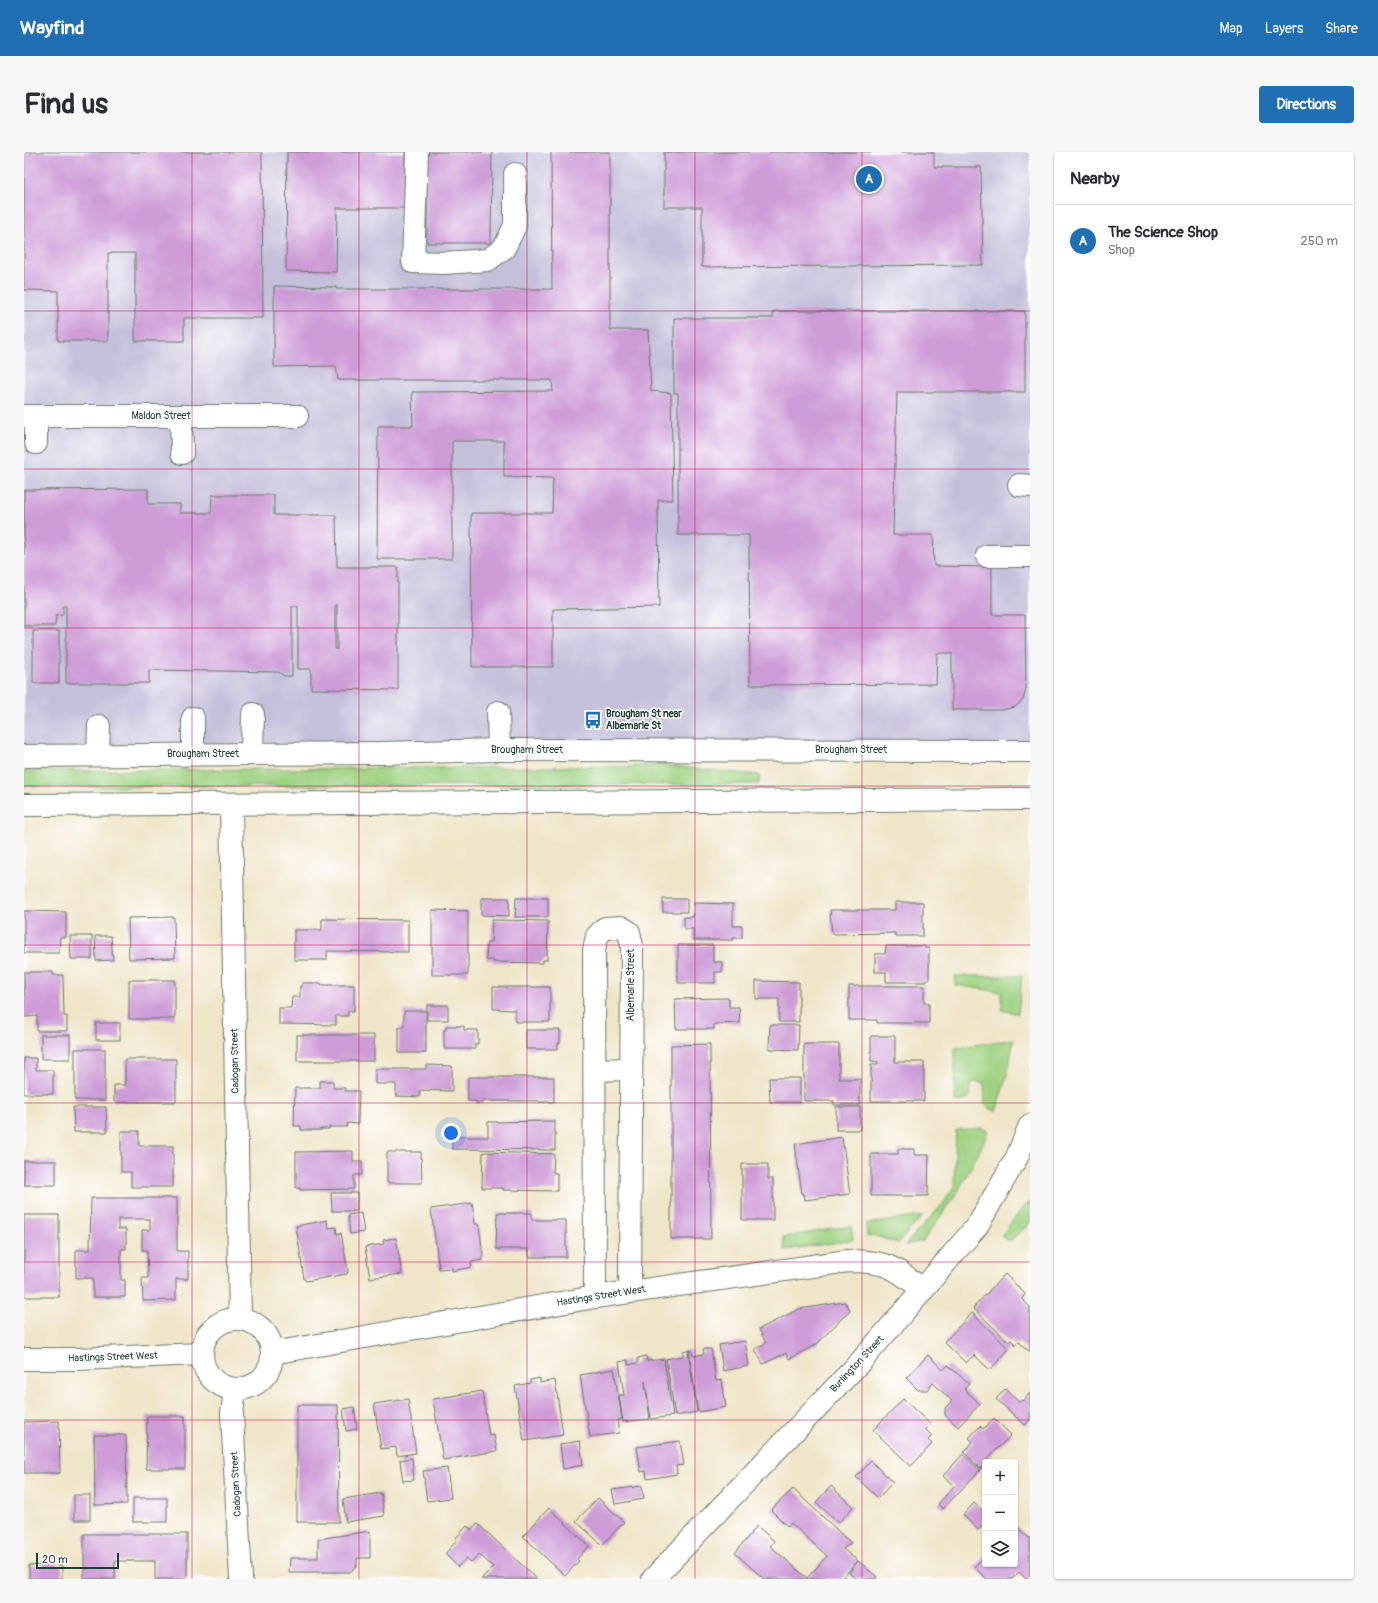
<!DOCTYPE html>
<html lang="en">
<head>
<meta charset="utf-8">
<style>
  body { margin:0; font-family:Pangolin,sans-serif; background:#f7f7f7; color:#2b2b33 }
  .controls { position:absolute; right:12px; bottom:12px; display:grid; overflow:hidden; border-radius:4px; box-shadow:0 1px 3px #0004 }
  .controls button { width:36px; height:36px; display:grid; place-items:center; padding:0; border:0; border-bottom:1px solid #e1e1e2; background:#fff; color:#2b2b33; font:20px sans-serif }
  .scale { position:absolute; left:12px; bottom:10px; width:83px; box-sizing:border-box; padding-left:4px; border:2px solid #1f3d34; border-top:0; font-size:11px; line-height:14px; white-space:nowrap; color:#1f3d34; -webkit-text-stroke:3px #fff; paint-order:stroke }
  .you { position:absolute; left:427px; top:981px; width:14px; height:14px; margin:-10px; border:3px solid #fff; border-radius:50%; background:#1a73e8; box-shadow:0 0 0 6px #1a73e833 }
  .badge { display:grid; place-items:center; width:26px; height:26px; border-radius:50%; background:#1f6fb2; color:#fff; font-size:13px; font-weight:700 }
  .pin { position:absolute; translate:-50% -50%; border:2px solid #fff; box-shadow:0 1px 4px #0006 }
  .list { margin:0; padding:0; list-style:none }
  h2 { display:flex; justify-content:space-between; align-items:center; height:52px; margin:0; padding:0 16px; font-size:17px }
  h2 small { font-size:13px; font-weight:400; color:#7c7c81 }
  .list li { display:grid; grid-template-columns:26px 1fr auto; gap:12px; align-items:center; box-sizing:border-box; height:72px; padding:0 16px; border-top:1px solid #e1e1e2 }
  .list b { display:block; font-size:15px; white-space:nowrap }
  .list p { margin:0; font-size:13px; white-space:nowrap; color:#7c7c81 }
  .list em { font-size:13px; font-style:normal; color:#7c7c81 }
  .icon { flex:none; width:22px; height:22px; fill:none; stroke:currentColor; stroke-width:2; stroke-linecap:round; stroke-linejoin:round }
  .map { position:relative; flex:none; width:1006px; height:1427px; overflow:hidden; border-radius:4px }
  header { display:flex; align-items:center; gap:24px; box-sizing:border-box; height:56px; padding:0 20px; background:#1f6fb2; color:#fff }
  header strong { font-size:19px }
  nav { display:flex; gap:22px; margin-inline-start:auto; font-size:14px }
  .intro { display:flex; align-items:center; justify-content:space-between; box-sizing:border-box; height:96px; padding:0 24px }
  h1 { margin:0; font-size:28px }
  .button { padding:10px 18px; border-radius:4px; background:#1f6fb2; color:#fff; font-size:14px; font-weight:700 }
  main { display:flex; gap:24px; padding:0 24px }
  aside { flex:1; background:#fff; border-radius:4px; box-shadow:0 1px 3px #0004 }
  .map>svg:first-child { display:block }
</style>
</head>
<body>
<header>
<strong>Wayfind</strong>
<nav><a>Map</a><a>Layers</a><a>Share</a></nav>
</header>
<div class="intro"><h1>Find us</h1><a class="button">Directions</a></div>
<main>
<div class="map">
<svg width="1006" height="1427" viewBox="0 0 1006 1427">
  <rect width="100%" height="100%" fill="#fff"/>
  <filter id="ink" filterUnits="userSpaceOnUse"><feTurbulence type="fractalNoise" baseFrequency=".025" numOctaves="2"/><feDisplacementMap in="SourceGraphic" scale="8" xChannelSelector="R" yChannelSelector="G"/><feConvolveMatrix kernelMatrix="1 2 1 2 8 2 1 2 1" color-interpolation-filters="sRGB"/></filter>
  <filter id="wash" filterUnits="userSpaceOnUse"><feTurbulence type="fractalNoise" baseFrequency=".012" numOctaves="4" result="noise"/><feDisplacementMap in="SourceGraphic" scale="16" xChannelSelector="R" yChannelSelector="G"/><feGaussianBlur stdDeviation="0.9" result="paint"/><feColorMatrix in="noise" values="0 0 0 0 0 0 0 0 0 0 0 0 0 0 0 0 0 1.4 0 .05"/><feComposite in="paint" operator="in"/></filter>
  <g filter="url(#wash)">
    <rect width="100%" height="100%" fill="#efe5c8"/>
    <polygon fill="#c5c0da" points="0,0 1006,0 1006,599 0,604"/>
    <g fill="#9ed180" stroke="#5e875a">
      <polygon points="644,614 735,623 735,632 43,635 0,634 0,619"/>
      <polygon points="931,824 998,824 994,862 978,858 978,840 931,833"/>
      <path d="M990,887L984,919L972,959L965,956L961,951L960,931L947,930C947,945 947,948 931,950V896Z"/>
      <polygon points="957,976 964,979 954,1002 933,1041 899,1089 881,1093 918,1053 930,1035 932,978"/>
      <polygon points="1006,1050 1006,1071 987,1088 982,1088 977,1084 1000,1054"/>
      <polygon points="899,1064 874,1091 851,1084 843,1085 842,1072"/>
      <polygon points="827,1074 829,1088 761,1098 759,1085"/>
    </g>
    <g id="blocks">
      <g fill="#cd9cd7" fill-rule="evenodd">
        <polygon points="0,0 238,0 239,166 160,166 160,189 111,189 111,101 84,101 84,189 34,189 34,139 0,138"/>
        <polygon points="263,0 381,0 381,56 313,56 312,120 262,119"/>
        <polygon points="403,0 468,0 467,91 403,91"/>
        <polygon points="527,0 586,0 586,178 624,178 627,239 647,241 649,348 634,348 635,455 529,457 529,515 448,515 447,361 528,361 529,326 480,325 480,289 428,289 428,407 353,407 354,274 389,274 388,240 529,239 528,228 314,228 312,214 250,215 250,134 312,135 312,137 528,137"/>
        <polygon points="640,0 910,0 910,15 957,15 959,113 678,115 678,55 640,55"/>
        <polygon points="749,159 1001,159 1001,240 873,240 869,383 909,383 910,414 968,415 968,463 1001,463 1002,536 999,548 991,555 978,558 928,558 928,501 913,501 912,532 726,533 725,383 654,383 654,241 650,241 650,166 749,166"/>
        <path d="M124,337V352H156V361H187L188,343H250V363H312L313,415H374V538L287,537V517H274V454H268V524H260L255,520L125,518V531H42V454H39V463H32L31,474H0V338ZM311,453H313V497H311Z"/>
        <rect x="9" y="479" width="26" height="52"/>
        <polygon points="457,746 485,746 485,764 457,763"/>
        <polygon points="492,746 524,746 524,765 491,765"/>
        <rect x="639" y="747" width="24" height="13"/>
        <polygon points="871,750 899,750 899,784 871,784 871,781 808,782 806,758 871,758"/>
        <polygon points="670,751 709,752 709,774 718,774 718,786 709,786 709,788 669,788 669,777 660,777 660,765 669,765"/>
        <polygon points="408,758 444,759 444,823 408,823"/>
        <polygon points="0,759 42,760 42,785 36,785 35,801 0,801"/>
        <polygon points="150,765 151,806 105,807 104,766"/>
        <polygon points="298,767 384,768 384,800 303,799 303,808 270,808 270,778 298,778"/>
        <polygon points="468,768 524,769 523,808 519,808 519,811 469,810 469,808 462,808 463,790 467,790"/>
        <polygon points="46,784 68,784 68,807 47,807"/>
        <polygon points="71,784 87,784 89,808 72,809"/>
        <polygon points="654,793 689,793 689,810 698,810 698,820 691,820 691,831 654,831"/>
        <polygon points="862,794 901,794 901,796 905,796 905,828 901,828 901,830 862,830 862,820 851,820 851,802 861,802"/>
        <polygon points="0,820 29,820 29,823 39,823 40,864 43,864 43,879 13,879 13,864 0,865"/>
        <rect x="105" y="828" width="46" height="39"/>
        <polygon points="732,829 775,830 775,870 755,870 755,847 732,847"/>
        <polygon points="278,831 297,831 297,833 330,833 330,859 324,859 324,864 312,864 312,873 255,872 255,856 267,856 268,845 276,845 276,834 278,834"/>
        <polygon points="825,834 900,834 900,851 905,851 905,871 853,871 853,868 825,868"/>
        <polygon points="469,835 526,835 526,870 491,870 491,858 469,857"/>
        <polygon points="705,846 705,855 715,855 716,871 690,872 690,877 652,877 651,847"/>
        <rect x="403" y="853" width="21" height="15"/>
        <polygon points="380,859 402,859 402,901 375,901 375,875 380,875"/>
        <rect x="72" y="871" width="24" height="17"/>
        <polygon points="746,873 775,873 774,898 745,897"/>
        <polygon points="422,874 440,874 440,878 454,878 454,892 451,892 451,897 420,897 420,878 422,878"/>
        <polygon points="502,878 536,878 536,891 534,891 534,897 502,897"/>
        <rect x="17" y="883" width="29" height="24"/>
        <rect x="273" y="883" width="77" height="26"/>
        <polygon points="847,884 871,884 871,910 900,910 900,949 847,949 847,913 854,913 854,910 847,909"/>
        <polygon points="686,892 687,1087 647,1087 647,893"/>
        <polygon points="780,892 815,892 815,927 836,927 836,953 810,953 810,949 780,949"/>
        <rect x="51" y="897" width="30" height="51"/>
        <polygon points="0,906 12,906 12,918 29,918 29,942 0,942"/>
        <polygon points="101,907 152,907 152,950 90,950 90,933 101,933"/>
        <polygon points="402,913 428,914 428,939 396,938 396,945 372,944 372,932 351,932 351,917 402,917"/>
        <polygon points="444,925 530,925 530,950 525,950 525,949 522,949 522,950 515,950 515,949 459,949 459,951 452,951 452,949 444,949"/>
        <polygon points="745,926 776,926 776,950 746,950"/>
        <polygon points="296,929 309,929 309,936 321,936 321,939 335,939 334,972 323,971 323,975 305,975 305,977 297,977 297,978 277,978 277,974 270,974 271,936 296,936"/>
        <polygon points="49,955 82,955 83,980 50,980"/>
        <rect x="812" y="955" width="24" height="23"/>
        <polygon points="531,969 531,998 428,997 428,985 464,985 464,970"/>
        <polygon points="97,979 115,979 115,994 149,994 149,1035 107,1035 107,1020 97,1020"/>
        <polygon points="818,985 826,1042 781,1048 780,1043 778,1043 771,992"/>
        <polygon points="874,997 890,997 890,1003 905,1003 904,1044 847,1044 847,1002 874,1002"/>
        <polygon points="329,999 329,1009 338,1009 338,1023 330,1023 330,1037 276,1038 276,1036 272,1036 272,1000"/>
        <polygon points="363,1000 397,1000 398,1031 363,1031"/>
        <polygon points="459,1000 530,1002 529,1021 533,1021 533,1039 479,1038 479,1036 458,1036"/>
        <rect x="0" y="1009" width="32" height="24"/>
        <polygon points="718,1012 744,1012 744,1027 749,1027 749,1068 718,1068"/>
        <polygon points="307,1041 333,1041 333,1059 308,1059"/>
        <polygon points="67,1046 153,1046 153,1099 164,1099 164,1127 152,1127 152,1148 119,1149 118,1126 124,1126 123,1098 118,1098 118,1078 126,1078 126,1067 94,1067 94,1077 102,1077 102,1097 97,1097 97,1128 101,1128 101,1145 69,1145 69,1126 52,1126 52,1098 66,1098"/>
        <polygon points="448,1051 451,1072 455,1072 459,1104 458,1105 458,1108 447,1110 448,1115 428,1119 428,1116 415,1117 407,1057"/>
        <polygon points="337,1061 340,1080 326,1082 324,1063"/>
        <polygon points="473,1061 508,1061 508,1068 542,1068 542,1105 505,1105 505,1097 472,1097"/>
        <rect x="0" y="1063" width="35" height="82"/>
        <polygon points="303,1068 304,1076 312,1075 313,1082 317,1081 324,1119 323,1122 282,1129 280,1127 272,1074"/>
        <polygon points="372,1086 378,1122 346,1126 341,1095 360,1092 359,1088"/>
        <polygon points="981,1122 1001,1142 998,1147 1006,1155 1006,1197 1005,1199 995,1190 992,1193 987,1188 985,1190 949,1156"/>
        <polygon points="821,1150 826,1158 793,1192 765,1207 762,1201 739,1212 731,1197 742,1191 735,1177 775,1157"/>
        <polygon points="948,1161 985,1197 966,1218 950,1203 942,1211 920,1190"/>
        <polygon points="721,1189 725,1214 699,1219 695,1193"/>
        <polygon points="679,1197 687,1197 692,1229 698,1228 702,1255 674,1260 665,1199 668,1198 669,1204 680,1202"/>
        <polygon points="664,1198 673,1260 651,1264 642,1207 659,1204 659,1199"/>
        <polygon points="904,1203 919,1218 924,1213 945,1232 940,1237 956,1252 934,1275 921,1263 921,1256 928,1249 909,1231 903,1238 894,1238 882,1226"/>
        <polygon points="622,1204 623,1209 640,1207 649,1264 627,1267 621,1229 626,1267 599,1270 595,1243 600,1243 595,1210 604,1208 604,1213 614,1211 614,1206"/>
        <polygon points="590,1217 598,1267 593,1268 595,1281 566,1285 556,1223"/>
        <polygon points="516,1226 516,1231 531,1228 539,1283 500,1289 491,1234 506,1231 506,1228"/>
        <polygon points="981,1237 995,1250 998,1248 999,1249 1006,1241 1006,1268 1001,1273 972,1247"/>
        <polygon points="458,1239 465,1284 470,1283 473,1299 419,1308 409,1247"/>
        <polygon points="384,1247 392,1301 373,1304 372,1295 357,1297 350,1252"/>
        <polygon points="879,1247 906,1272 901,1277 908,1284 904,1288 908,1292 887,1314 849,1278"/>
        <polygon points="273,1253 314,1253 315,1370 273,1370"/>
        <polygon points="330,1255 333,1277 322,1279 319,1257"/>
        <polygon points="123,1264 161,1264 161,1317 122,1317"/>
        <polygon points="970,1266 987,1283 963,1307 966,1309 961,1310 961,1313 957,1317 940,1300 949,1290 945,1286 956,1274 959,1277"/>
        <polygon points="35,1269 36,1321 0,1321 0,1270"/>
        <polygon points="70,1283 102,1283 103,1352 71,1353"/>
        <polygon points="556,1289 559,1313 539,1317 536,1292"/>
        <polygon points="656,1289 660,1313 652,1314 653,1322 623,1327 622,1319 617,1320 613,1295"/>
        <polygon points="939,1302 956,1318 919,1357 914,1352 930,1334 919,1324"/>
        <polygon points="388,1306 390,1328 379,1329 376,1308"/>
        <polygon points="847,1309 869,1330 854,1346 832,1325"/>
        <polygon points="423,1316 427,1346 403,1349 399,1319"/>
        <polygon points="618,1334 620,1347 591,1352 588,1338"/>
        <polygon points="807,1334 829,1355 814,1371 792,1350"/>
        <polygon points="769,1337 827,1391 819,1397 834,1409 817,1427 740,1427 711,1401 733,1374 750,1389 746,1394 783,1426 803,1404 767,1371 764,1375 747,1358"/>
        <polygon points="357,1341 360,1364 322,1370 319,1347"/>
        <rect x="50" y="1343" width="16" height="25"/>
        <rect x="109" y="1346" width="34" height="24"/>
        <polygon points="574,1346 600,1370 578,1393 552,1369"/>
        <polygon points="950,1351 961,1361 961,1371 954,1378 939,1363"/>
        <polygon points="525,1356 565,1394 553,1407 555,1409 541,1424 499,1384"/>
        <polygon points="453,1371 513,1427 457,1427 469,1415 455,1402 447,1410 442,1406 434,1415 421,1402 433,1388 431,1387 443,1374 447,1378"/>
        <polygon points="991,1373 1006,1387 1006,1427 1002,1427 995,1420 988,1427 963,1427 950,1415 961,1404 961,1412 991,1412"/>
        <polygon points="346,1379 346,1406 333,1406 333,1414 326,1420 265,1420 266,1406 294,1406 294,1387"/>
        <polygon points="60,1382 163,1382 163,1427 131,1427 131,1409 91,1409 91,1427 60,1427"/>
        <polygon points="19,1407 34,1407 34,1414 38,1414 38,1427 5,1427 5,1413 19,1414"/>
        <polygon points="834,1409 853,1425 851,1427 832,1427 825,1421"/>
      </g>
    </g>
  </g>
  <g filter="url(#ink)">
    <use href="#blocks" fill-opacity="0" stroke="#687868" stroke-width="1"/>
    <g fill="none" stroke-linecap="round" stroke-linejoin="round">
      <g stroke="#687868" stroke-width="24">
        <g id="minor">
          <polyline points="393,0 389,110 420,111 464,108 480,96 491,74 491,22"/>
          <polyline points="0,264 273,264"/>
          <polyline points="157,264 158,301"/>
          <polyline points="12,291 12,264"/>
          <polyline points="995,333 1006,334"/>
          <polyline points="963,404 1006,404"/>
          <polyline points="474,560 475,598"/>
          <polyline points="169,566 169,602"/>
          <polyline points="228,602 229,562"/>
          <polyline points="74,603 75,574"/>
          <polyline points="207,652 216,1167"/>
          <polyline points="571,918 607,917"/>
          <polyline points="571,1145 570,798 573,784 581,776 597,775 605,780 608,794 606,1140"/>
          <circle cx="213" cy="1202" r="35"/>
          <path d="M248,1201L571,1145L824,1109C863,1109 870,1115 899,1138"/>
          <polyline points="0,1207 53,1207 178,1202"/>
          <polyline points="211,1237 208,1262 217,1427"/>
        </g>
      </g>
      <g stroke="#687868" stroke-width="24">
        <polyline id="major" points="629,1427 839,1207 953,1074 993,1005 1006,973"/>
      </g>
      <g stroke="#687868" stroke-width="24">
        <g id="highway">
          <polyline points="0,604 355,601 475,598 1006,599"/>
          <polyline points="0,653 1006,647"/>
        </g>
      </g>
      <use href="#minor" stroke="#fff" stroke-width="22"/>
      <use href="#major" stroke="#fff" stroke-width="22"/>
      <use href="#highway" stroke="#fff" stroke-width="22"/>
    </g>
  </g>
  <path fill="none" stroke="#c2185b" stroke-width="1" stroke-opacity="0.55" d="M168,0V1427M335,0V1427M503,0V1427M671,0V1427M838,0V1427M0,159H1006M0,317H1006M0,476H1006M0,634H1006M0,793H1006M0,951H1006M0,1110H1006M0,1268H1006"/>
  <defs>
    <g id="bus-bare" transform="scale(1.38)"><path d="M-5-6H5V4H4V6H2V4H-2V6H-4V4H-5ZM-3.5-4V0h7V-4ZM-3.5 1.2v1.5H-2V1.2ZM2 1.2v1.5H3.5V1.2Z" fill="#1f6fb2" stroke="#fff" stroke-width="2.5" paint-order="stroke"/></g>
  </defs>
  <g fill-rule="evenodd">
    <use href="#bus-bare" x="569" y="568"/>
  </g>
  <g text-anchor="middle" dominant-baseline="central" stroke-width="3" stroke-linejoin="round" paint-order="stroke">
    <g font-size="10" fill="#1f3d34" stroke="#fff">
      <text x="137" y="264">Maldon Street</text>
      <text x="503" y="598">Brougham Street</text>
      <text x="827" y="598">Brougham Street</text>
      <text x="179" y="602">Brougham Street</text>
      <text transform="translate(607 833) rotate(-90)">Albemarle Street</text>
      <text transform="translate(211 909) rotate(-91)">Cadogan Street</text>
      <text transform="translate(577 1144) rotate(-9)">Hastings Street West</text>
      <text transform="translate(89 1205) rotate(-2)">Hastings Street West</text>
      <text transform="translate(833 1212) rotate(-47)">Burlington Street</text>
      <text transform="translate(212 1332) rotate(-93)">Cadogan Street</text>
    </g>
    <g font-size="10" font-weight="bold" fill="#1f3d34" stroke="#fff" text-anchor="start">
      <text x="582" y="562">Brougham St near<tspan x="582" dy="12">Albemarle St</tspan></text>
    </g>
  </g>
</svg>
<div class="controls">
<button>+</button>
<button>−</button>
<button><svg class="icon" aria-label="layers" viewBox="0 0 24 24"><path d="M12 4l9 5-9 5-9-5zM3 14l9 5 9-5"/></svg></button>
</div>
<div class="scale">20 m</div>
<div class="you"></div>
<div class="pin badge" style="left:845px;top:27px">A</div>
</div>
<aside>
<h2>Nearby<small></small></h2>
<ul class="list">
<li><span class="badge">A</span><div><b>The Science Shop</b><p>Shop</p></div><em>250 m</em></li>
</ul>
</aside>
</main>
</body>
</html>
